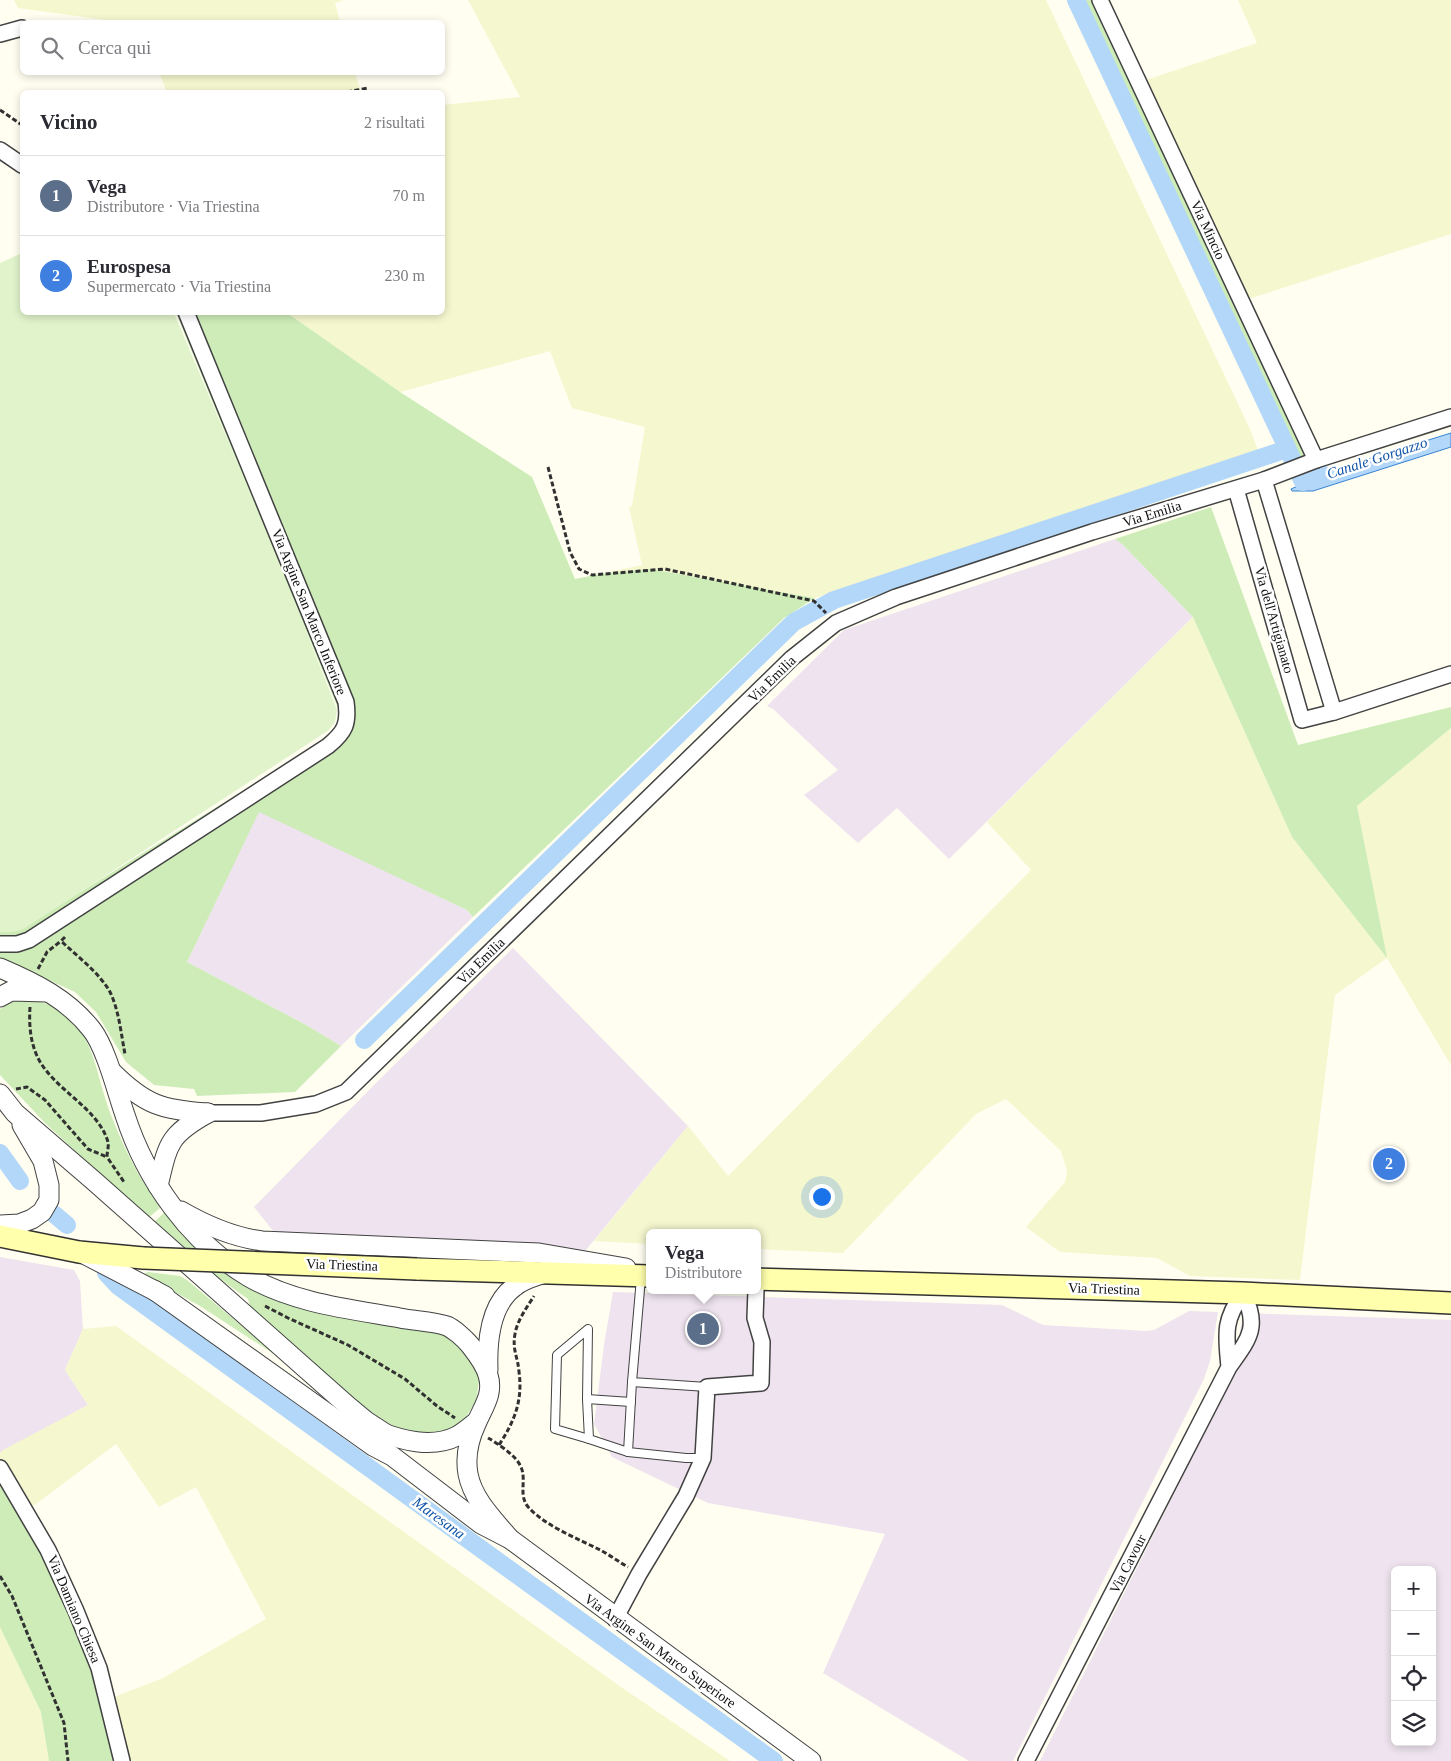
<!DOCTYPE html>
<html lang="it">
<head>
<meta charset="utf-8">
<style>
  body { margin:0; font-family:Georgia,serif; background:#f7f7f7; color:#2b2b33 }
  .controls { position:absolute; right:15px; bottom:15px; display:grid; overflow:hidden; border-radius:8px; box-shadow:0 2px 8px #0003 }
  .controls button { width:45px; height:45px; display:grid; place-items:center; padding:0; border:0; border-bottom:1px solid #e1e1e2; background:#fff; color:#2b2b33; font:25px sans-serif }
  .you { position:absolute; left:821px; top:1196px; width:18px; height:18px; margin:-12px; border:4px solid #fff; border-radius:50%; background:#1a73e8; box-shadow:0 0 0 8px #1a73e833 }
  .badge { display:grid; place-items:center; width:32px; height:32px; border-radius:50%; background:#2563eb; color:#fff; font-size:16px; font-weight:700 }
  .pin { position:absolute; translate:-50% -50%; border:2px solid #fff; box-shadow:0 1px 5px #0006 }
  .popup { position:absolute; left:646px; top:1229px; width:115px; height:65px; box-sizing:border-box; display:grid; place-content:center; border-radius:8px; background:#fff; filter:drop-shadow(0 1px 4px #0005); font-size:16px; white-space:nowrap; color:#7c7c81 }
  .popup b { font-size:19px; color:#2b2b33 }
  .popup::after { content:''; position:absolute; left:50%; top:100%; margin-left:-10px; border:10px solid transparent; border-top-color:#fff }
  .list { margin:0; padding:0; list-style:none }
  h2 { display:flex; justify-content:space-between; align-items:center; height:65px; margin:0; padding:0 20px; font-size:21px }
  h2 small { font-size:16px; font-weight:400; color:#7c7c81 }
  .list li { display:grid; grid-template-columns:32px 1fr auto; gap:15px; align-items:center; box-sizing:border-box; height:80px; padding:0 20px; border-top:1px solid #e1e1e2 }
  .list b { display:block; font-size:19px; white-space:nowrap }
  .list p { margin:0; font-size:16px; white-space:nowrap; color:#7c7c81 }
  .list em { font-size:16px; font-style:normal; color:#7c7c81 }
  .icon { flex:none; width:28px; height:28px; fill:none; stroke:currentColor; stroke-width:2; stroke-linecap:round; stroke-linejoin:round }
  .map { position:relative; flex:none; width:1451px; height:1761px; overflow:hidden }
  .search { position:absolute; background:#fff; box-shadow:0 2px 8px #0003; left:20px; top:20px; width:425px; height:55px; display:flex; align-items:center; gap:12px; box-sizing:border-box; padding:0 18px; border-radius:8px; color:#7c7c81; font-size:19px }
  .panel { position:absolute; background:#fff; box-shadow:0 2px 8px #0003; left:20px; top:90px; width:425px; height:225px; border-radius:8px }
  .map>svg:first-child { display:block }
</style>
</head>
<body>
<div class="map">
<svg width="1451" height="1761" viewBox="0 0 1451 1761">
  <rect width="100%" height="100%" fill="#fffef1"/>
  <g fill="#eee3ee" fill-rule="evenodd">
    <polygon points="1115,539 1122,544 1193,617 949,859 897,808 858,843 804,795 838,770 773,709 767,706 844,630"/>
    <polygon points="259,811 467,910 473,917 341,1046 308,1026 187,962"/>
    <polygon points="513,948 688,1126 581,1256 286,1247 254,1207 378,1081"/>
    <polygon points="0,1257 74,1270 80,1281 83,1329 65,1370 88,1405 0,1453"/>
    <polygon points="613,1292 1002,1305 1043,1325 1146,1331 1154,1330 1189,1311 1218,1312 1210,1361 1204,1379 1013,1761 969,1761 823,1673 885,1534 708,1503 612,1457 594,1424 604,1345"/>
    <path d="M1243,1313L1451,1320V1761H1040L1226,1390L1234,1368ZM1395,1570H1432V1742H1395Z"/>
  </g>
  <g fill="#f5f7cf">
    <polygon points="14,0 344,0 335,3 340,22 120,22 18,8"/>
    <polygon points="468,0 1046,0 1249,427 1258,450 815,598 650,569 600,574 642,565 629,507 632,506 645,427 572,408 550,351 400,392 286,313 442,312 443,105 520,97"/>
    <polygon points="1238,0 1451,0 1451,234 1242,301 1140,82 1257,43"/>
    <polygon points="159,73 355,73 361,92 167,92"/>
    <polygon points="1193,617 1292,837 1386,956 1357,806 1451,728 1451,1065 1387,958 1335,995 1300,1280 1190,1276 1157,1258 1060,1252 1026,1227 1065,1182 1067,1171 1061,1151 1006,1099 976,1114 843,1253 757,1249 757,1233 649,1233 649,1244 594,1241 688,1126 728,1176 1031,870 987,822"/>
    <polygon points="116,1326 621,1687 730,1761 127,1761 114,1697 163,1678 266,1619 196,1487 159,1507 116,1444 36,1504 28,1507 0,1460 0,1453 3,1450 88,1405 65,1370 83,1329"/>
    <polygon points="0,1627 41,1712 49,1761 0,1761"/>
  </g>
  <g fill="#cdecb8">
    <polygon points="1081,0 1094,0 1300,442 1306,464 1301,466"/>
    <polygon points="176,313 287,313 400,392 532,477 575,579 600,574 650,569 815,598 784,618 473,917 467,910 259,812 187,962 308,1026 341,1046 295,1092 197,1096 194,1089 154,1085 126,1062 96,1012 75,992 0,958 0,930 21,929 337,732 340,713"/>
    <polygon points="1211,507 1298,745 1451,707 1451,728 1357,806 1387,958 1292,837 1193,617 1122,544 1115,539"/>
    <path d="M22,999C96,1004 91,1068 113,1120C119,1135 126,1151 134,1166C141,1180 152,1194 160,1208L148,1218L45,1123L0,1075V1009L9,1003Z"/>
    <path d="M165,1212C183,1241 210,1263 239,1281L446,1332L477,1364L479,1381L476,1402L459,1427L436,1435H420L398,1429L360,1405L250,1307L248,1299L220,1279L155,1221Z"/>
    <polygon points="148,1272 180,1276 187,1280 280,1358 200,1306 146,1276 145,1273"/>
    <polygon points="0,1460 57,1555 113,1688 127,1761 49,1761 41,1712 0,1627"/>
  </g>
  <path fill="#e0f3ca" d="M22,253V312L174,313L277,557L337,710L335,722L329,730L25,928C17,932 8,933 0,932V263Z"/>
  <polygon fill="#b3d7f9" stroke="#3683d4" points="1451,433 1451,447 1313,491 1292,491 1291,489 1298,486 1294,482"/>
  <g fill="none" stroke-linecap="round" stroke-linejoin="round">
    <g stroke="#b3d7f9" stroke-width="18">
      <polyline points="1076,0 1303,482 1324,475"/>
      <polyline points="364,1040 794,622 834,600 1287,449"/>
      <polyline points="0,1153 20,1181"/>
      <polyline points="54,1214 67,1225"/>
      <polyline points="106,1273 118,1286 774,1761"/>
    </g>
    <g stroke="#424242" stroke-width="10">
      <g id="service">
        <polyline points="641,1278 632,1382 707,1387"/>
        <polyline points="632,1382 628,1452 686,1458 703,1458"/>
        <polyline points="587,1399 588,1329 557,1355 555,1429 589,1439"/>
        <polyline points="628,1452 589,1439 587,1399 631,1402"/>
      </g>
    </g>
    <g stroke="#424242" stroke-width="18">
      <g id="minor">
        <polyline points="1100,0 1316,460"/>
        <polyline points="0,34 22,28"/>
        <polyline points="0,150 22,165"/>
        <polyline points="1264,480 1334,712"/>
        <polyline points="1236,489 1302,720 1334,712 1451,674"/>
        <path d="M0,944H17L29,940L328,746C345,732 349,724 346,702L186,312"/>
        <polyline points="208,1113 261,1113 316,1104 346,1092 792,658 836,623 896,597 1092,532 1264,480 1316,460 1451,417"/>
        <polyline points="0,1468 48,1550 76,1611 99,1668 122,1761"/>
        <polyline points="615,1619 639,1574 686,1496 703,1458 707,1387 761,1383 762,1342 755,1318 756,1290"/>
        <path d="M1026,1761L1229,1367C1249,1339 1260,1327 1243,1293C1223,1321 1226,1334 1229,1367"/>
      </g>
    </g>
    <g stroke="#424242" stroke-width="21">
      <g id="tertiary">
        <path d="M0,968C35,983 68,999 92,1030C106,1048 117,1092 125,1115C146,1180 190,1242 249,1277C294,1303 349,1309 400,1318C414,1321 432,1321 447,1326C454,1329 465,1339 470,1345C477,1354 485,1364 488,1375C494,1394 483,1407 476,1424C469,1439 465,1457 468,1474C473,1500 494,1520 510,1539"/>
        <polyline points="0,997 11,991 47,992"/>
        <path d="M112,1072C145,1105 162,1110 208,1113"/>
        <polyline points="0,1094 15,1113 94,1181 348,1406 366,1421 389,1436"/>
        <path d="M158,1186C168,1144 168,1135 208,1113"/>
        <path d="M181,1211C207,1226 232,1237 262,1241L539,1253L626,1268"/>
        <polyline points="0,1225 19,1224 32,1219 42,1212 49,1200 49,1185 43,1161 22,1125"/>
        <polyline points="82,1253 165,1296"/>
        <polyline points="154,1290 373,1446 392,1456 481,1524 510,1539 811,1761"/>
        <path d="M488,1370C487,1343 490,1305 514,1287C522,1280 533,1277 542,1274"/>
        <path d="M377,1431C401,1440 432,1449 457,1436C464,1432 470,1427 476,1422"/>
      </g>
    </g>
    <g stroke="#313131" stroke-width="24">
      <g id="secondary">
        <polyline points="0,1236 79,1252 143,1258"/>
        <polyline points="417,1269 649,1276"/>
        <polyline points="757,1279 1243,1293 1451,1303"/>
      </g>
    </g>
    <g stroke="#313131" stroke-width="3" stroke-dasharray="5 2.5" stroke-linecap="butt">
      <polyline points="347,92 368,88"/>
      <polyline points="0,110 22,125"/>
      <polyline points="548,467 570,552 579,569 592,575 665,569 814,601 826,613"/>
      <path d="M65,937L61,941C77,956 97,971 109,990C119,1009 121,1034 125,1054"/>
      <polyline points="38,969 47,952 61,941"/>
      <path d="M30,1007C29,1024 30,1040 37,1056C52,1089 98,1107 108,1142C109,1146 107,1152 107,1157L124,1182"/>
      <polyline points="16,1089 27,1087 45,1100 88,1149 107,1157"/>
      <polyline points="265,1306 288,1318 348,1345 405,1379 437,1406 455,1418"/>
      <path d="M488,1438C497,1443 515,1455 520,1465C528,1479 517,1495 529,1508C547,1527 579,1539 602,1551C611,1556 619,1562 628,1567"/>
      <path d="M499,1445C514,1422 523,1401 519,1372C518,1357 512,1350 515,1334C517,1321 527,1307 534,1296"/>
      <polyline points="0,1576 12,1596 64,1723 68,1761"/>
    </g>
    <use href="#service" stroke="#fff" stroke-width="8"/>
    <use href="#minor" stroke="#fff" stroke-width="15"/>
    <use href="#tertiary" stroke="#fff" stroke-width="19"/>
    <use href="#secondary" stroke="#ffffac" stroke-width="21"/>
    <g stroke="#313131" stroke-width="24" stroke-linecap="butt">
      <polyline id="secondary-bridge" points="143,1258 417,1269"/>
    </g>
    <use href="#secondary-bridge" stroke="#ffffac" stroke-width="21"/>
  </g>
  <g text-anchor="middle" dominant-baseline="central" stroke-width="5" stroke-linejoin="round" paint-order="stroke">
    <g font-size="14" fill="#0f0f0f" stroke="#fff">
      <text transform="translate(1208 230) rotate(65)">Via Mincio</text>
      <text transform="translate(1152 514) rotate(-17)">Via Emilia</text>
      <text transform="translate(309 612) rotate(68)">Via Argine San Marco Inferiore</text>
      <text transform="translate(1274 620) rotate(74)">Via dell'Artigianato</text>
      <text transform="translate(772 679) rotate(-44)">Via Emilia</text>
      <text transform="translate(481 961) rotate(-44)">Via Emilia</text>
      <text transform="translate(342 1265) rotate(2)">Via Triestina</text>
      <text transform="translate(1104 1289) rotate(2)">Via Triestina</text>
      <text transform="translate(1128 1564) rotate(-63)">Via Cavour</text>
      <text transform="translate(74 1609) rotate(67)">Via Damiano Chiesa</text>
      <text transform="translate(660 1651) rotate(36)">Via Argine San Marco Superiore</text>
    </g>
    <g font-size="15" font-style="italic" fill="#1155a8" stroke="#fff">
      <text transform="translate(1377 458) rotate(-18)">Canale Gorgazzo</text>
      <text transform="translate(439 1518) rotate(36)">Maresana</text>
    </g>
  </g>
</svg>
<div class="controls">
<button>+</button>
<button>−</button>
<button><svg class="icon" aria-label="locate" viewBox="0 0 24 24"><circle cx="12" cy="12" r="6"/><path d="M12 2v4M12 18v4M2 12h4M18 12h4"/></svg></button>
<button><svg class="icon" aria-label="layers" viewBox="0 0 24 24"><path d="M12 4l9 5-9 5-9-5zM3 14l9 5 9-5"/></svg></button>
</div>
<div class="you"></div>
<div class="pin badge" style="left:703px;top:1329px;background:#5c6f8a">1</div>
<div class="popup"><b>Vega</b>Distributore</div>
<div class="pin badge" style="left:1389px;top:1164px;background:#3f7fe0">2</div>
<div class="search"><svg class="icon" aria-label="search" viewBox="0 0 24 24"><circle cx="10" cy="10" r="6"/><path d="M15 15l6 6"/></svg>Cerca qui</div>
<section class="panel">
<h2>Vicino<small>2 risultati</small></h2>
<ul class="list">
<li><span class="badge" style="background:#5c6f8a">1</span><div><b>Vega</b><p>Distributore · Via Triestina</p></div><em>70 m</em></li>
<li><span class="badge" style="background:#3f7fe0">2</span><div><b>Eurospesa</b><p>Supermercato · Via Triestina</p></div><em>230 m</em></li>
</ul>
</section>
</div>
</body>
</html>
